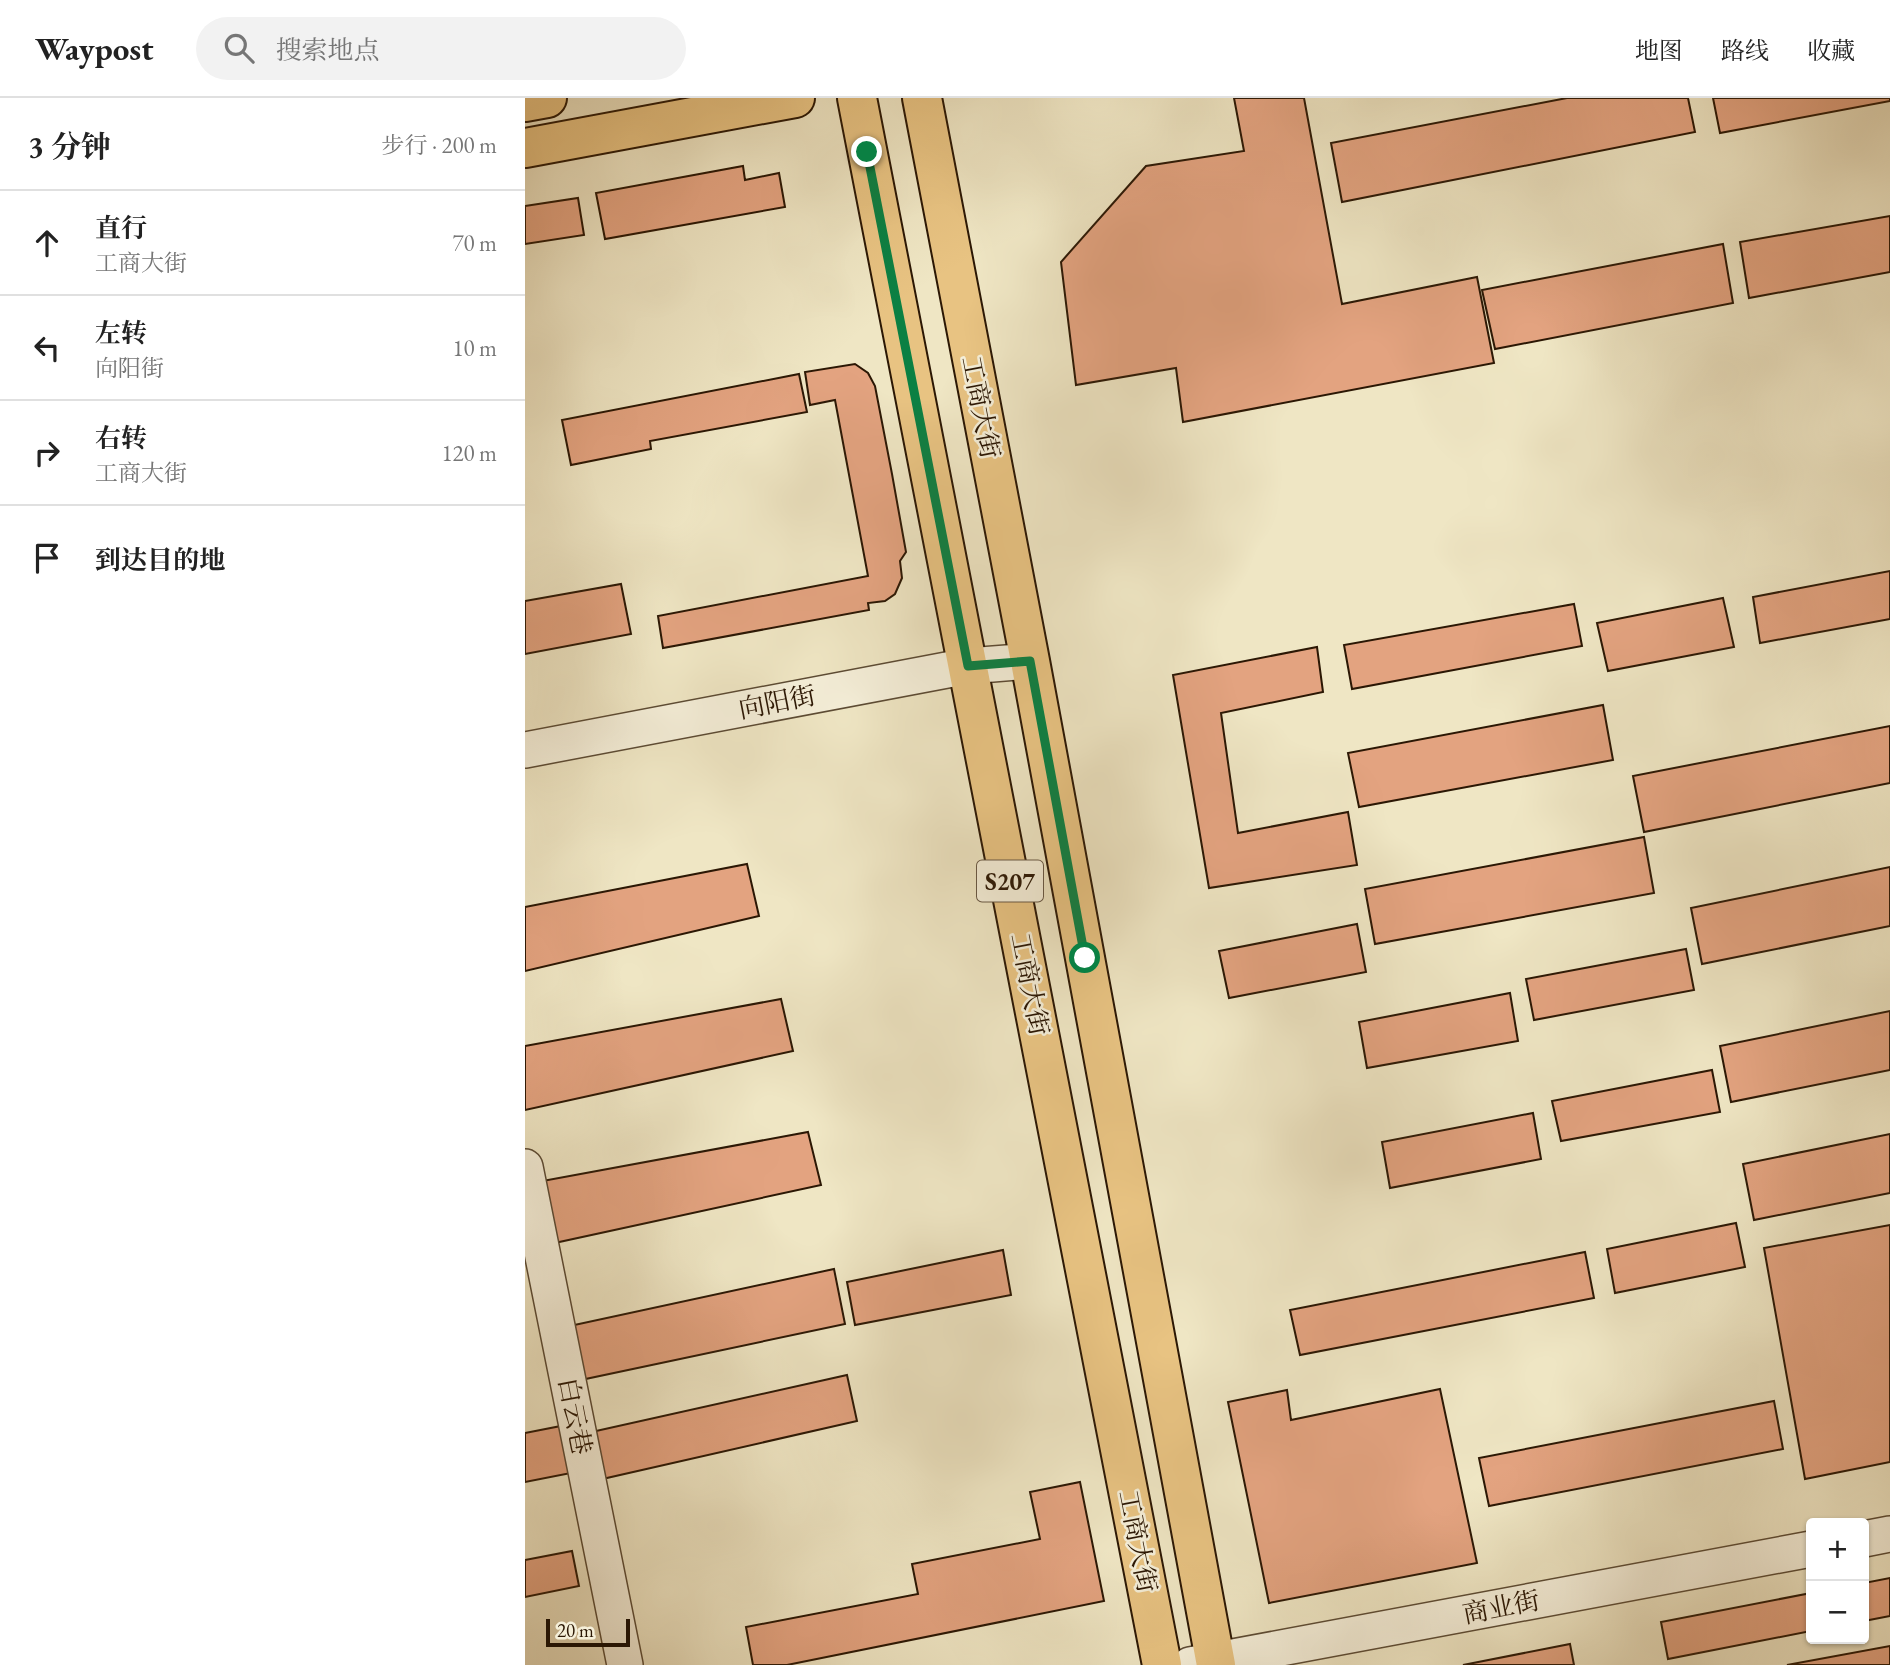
<!DOCTYPE html>
<html lang="zh">
<head>
<meta charset="utf-8">
<style>
  body { margin:0; font-family:"EB Garamond","Noto Serif SC",serif; background:#f2f2f2; color:#222 }
  .controls { position:absolute; right:21px; bottom:21px; display:grid; overflow:hidden; border-radius:7px; box-shadow:0 2px 5px #0004 }
  .controls button { width:63px; height:63px; display:grid; place-items:center; padding:0; border:0; border-bottom:2px solid #e0e0e0; background:#fff; color:#222; font:35px sans-serif }
  .scale { position:absolute; left:21px; bottom:18px; width:84px; box-sizing:border-box; padding-left:7px; border:4px solid #2b1704; border-top:0; font-size:19px; line-height:24px; white-space:nowrap; color:#2b1704; -webkit-text-stroke:5px #f5efd9; paint-order:stroke }
  .stop { position:absolute; width:21px; height:21px; margin:-16px; border:5px solid #0b8043; border-radius:50%; background:#fff }
  .stop.end { background:#0b8043; border-color:#fff; box-shadow:0 2px 7px #0008 }
  .list { margin:0; padding:0; list-style:none }
  h2 { display:flex; justify-content:space-between; align-items:center; height:91px; margin:0; padding:0 28px; font-size:30px }
  h2 small { font-size:23px; font-weight:400; color:#767676 }
  .list li { display:grid; grid-template-columns:46px 1fr auto; gap:21px; align-items:center; box-sizing:border-box; height:105px; padding:0 28px; border-top:2px solid #e0e0e0 }
  .list b { display:block; font-size:26px; white-space:nowrap }
  .list p { margin:0; font-size:23px; white-space:nowrap; color:#767676 }
  .list em { font-size:23px; font-style:normal; color:#767676 }
  .icon { flex:none; width:38px; height:38px; fill:none; stroke:currentColor; stroke-width:2; stroke-linecap:round; stroke-linejoin:round }
  .map { position:relative; flex:none; width:1365px; height:1567px; overflow:hidden }
  header { display:flex; align-items:center; gap:42px; box-sizing:border-box; height:98px; padding:0 35px; background:#fff; border-bottom:2px solid #e0e0e0 }
  header strong { font-size:33px }
  nav { display:flex; gap:38px; margin-inline-start:auto; font-size:24px }
  .search { width:490px; height:63px; background:#f2f2f2; display:flex; align-items:center; gap:18px; box-sizing:border-box; padding:0 24px; border-radius:38px; color:#767676; font-size:26px }
  main { display:flex }
  aside { flex:1; background:#fff }
  .map>svg:first-child { display:block }
</style>
</head>
<body>
<header>
<strong>Waypost</strong>
<div class="search"><svg class="icon" aria-label="search" viewBox="0 0 24 24"><circle cx="10" cy="10" r="6"/><path d="M15 15l6 6"/></svg>搜索地点</div>
<nav><a>地图</a><a>路线</a><a>收藏</a></nav>
</header>
<main>
<aside>
<h2>3 分钟<small>步行 · 200 m</small></h2>
<ul class="list">
<li><svg class="icon" aria-label="ahead" viewBox="0 0 24 24"><path d="M12 20V5M6 11l6-6 6 6"/></svg><div><b>直行</b><p>工商大街</p></div><em>70 m</em></li>
<li><svg class="icon" aria-label="left" viewBox="0 0 24 24"><path d="M17 20v-9H6M10 6l-5 5 5 5"/></svg><div><b>左转</b><p>向阳街</p></div><em>10 m</em></li>
<li><svg class="icon" aria-label="right" viewBox="0 0 24 24"><path d="M7 20v-9h11M14 6l5 5-5 5"/></svg><div><b>右转</b><p>工商大街</p></div><em>120 m</em></li>
<li><svg class="icon" aria-label="arrive" viewBox="0 0 24 24"><path d="M6 21V4h12l-3 4 3 4H6"/></svg><div><b>到达目的地</b></div></li>
</ul>
</aside>
<div class="map">
<svg width="1365" height="1567" viewBox="0 0 1365 1567">
  <rect width="100%" height="100%" fill="#efe6c4"/>
  <filter id="stains"><feTurbulence type="fractalNoise" baseFrequency=".00286" numOctaves="4"/><feColorMatrix values="0 0 0 0 .2 0 0 0 0 .09 0 0 0 0 .02 0 0 0 .5 -.17"/></filter>
  <radialGradient id="worn" r=".72"><stop offset=".6" stop-color="#630" stop-opacity="0"/><stop offset="1" stop-color="#630" stop-opacity=".3"/></radialGradient>
  <g fill="#e3a380" stroke="#2b1704" stroke-width="2">
    <polygon points="709,0 779,0 817,206 952,179 969,265 658,324 651,270 551,287 536,164 621,68 719,53"/>
    <polygon points="1042,0 1163,0 1170,34 817,104 806,45"/>
    <polygon points="1188,0 1365,0 1365,3 1195,35"/>
    <polygon points="218,68 220,82 254,75 260,109 80,141 71,95"/>
    <polygon points="53,100 59,137 0,146 0,108"/>
    <polygon points="1365,118 1365,174 1224,200 1215,144"/>
    <polygon points="1198,146 1208,205 970,251 957,192"/>
    <polygon points="330,266 343,275 350,288 367,376 381,454 375,463 377,480 370,496 360,503 343,505 344,512 138,550 133,518 343,478 310,302 285,307 280,274"/>
    <polygon points="274,276 282,314 125,343 126,351 46,367 37,322"/>
    <polygon points="1365,473 1365,521 1235,545 1228,499"/>
    <polygon points="96,486 106,536 0,556 0,503"/>
    <polygon points="1198,500 1209,549 1083,573 1072,525"/>
    <polygon points="1049,506 1057,548 827,591 819,547"/>
    <polygon points="792,549 798,594 696,615 713,735 823,714 832,767 684,790 648,577"/>
    <polygon points="1078,607 1088,662 834,709 823,655"/>
    <polygon points="1365,628 1365,685 1119,734 1108,678"/>
    <polygon points="1119,739 1129,795 850,846 840,791"/>
    <polygon points="222,766 234,818 0,873 0,809"/>
    <polygon points="1365,769 1365,828 1177,866 1166,810"/>
    <polygon points="832,826 841,874 704,900 694,853"/>
    <polygon points="1161,851 1169,892 1009,922 1001,881"/>
    <polygon points="985,895 993,943 842,970 834,924"/>
    <polygon points="256,901 268,953 0,1012 0,948"/>
    <polygon points="1365,913 1365,972 1206,1004 1195,948"/>
    <polygon points="1187,972 1195,1014 1036,1043 1027,1003"/>
    <polygon points="1008,1015 1016,1061 865,1090 857,1044"/>
    <polygon points="283,1034 296,1087 25,1146 12,1084"/>
    <polygon points="1365,1036 1365,1095 1229,1122 1218,1066"/>
    <polygon points="1211,1125 1220,1169 1090,1195 1082,1151"/>
    <polygon points="1365,1127 1365,1364 1280,1381 1239,1150"/>
    <polygon points="478,1152 486,1197 330,1227 322,1184"/>
    <polygon points="1060,1154 1069,1200 775,1257 765,1212"/>
    <polygon points="309,1171 320,1226 51,1283 40,1229"/>
    <polygon points="322,1277 332,1323 73,1382 62,1335"/>
    <polygon points="915,1291 952,1465 744,1505 703,1304 762,1292 766,1322"/>
    <polygon points="1249,1303 1258,1351 964,1408 954,1360"/>
    <polygon points="41,1327 51,1374 0,1384 0,1335"/>
    <polygon points="555,1384 579,1503 262,1567 228,1567 221,1529 393,1496 387,1466 515,1441 505,1394"/>
    <polygon points="47,1453 54,1488 0,1499 0,1462"/>
    <polygon points="1365,1480 1365,1518 1339,1523 1339,1485"/>
    <polygon points="1286,1495 1286,1533 1143,1561 1136,1524"/>
    <polygon points="1045,1546 1049,1567 938,1567"/>
    <polygon points="1365,1548 1365,1567 1262,1567"/>
  </g>
  <g fill="none" stroke-linecap="round" stroke-linejoin="round">
    <g stroke="#5c4b34" stroke-width="38">
      <g id="minor">
        <polyline points="0,652 443,568 505,563"/>
        <polyline points="0,1069 100,1567"/>
        <polyline points="1339,1441 1365,1436"/>
        <polyline points="665,1567 1286,1451"/>
      </g>
    </g>
    <g stroke="#2b1704" stroke-width="42">
      <g id="major">
        <polyline points="332,0 637,1567"/>
        <polyline points="397,0 505,563 691,1567"/>
        <polyline points="0,4 22,0"/>
        <polyline points="0,50 270,0"/>
      </g>
    </g>
    <use href="#minor" stroke="#f5efd9" stroke-width="35"/>
    <use href="#major" stroke="#e8c382" stroke-width="38"/>
  </g>
  <g fill="none" stroke-linecap="round" stroke-linejoin="round">
    <polyline stroke="#0b8043" stroke-width="9" points="342,54 443,568 505,563 560,860"/>
  </g>
  <g text-anchor="middle" dominant-baseline="central" stroke-width="5" stroke-linejoin="round" paint-order="stroke">
    <rect fill="#f5efd9" stroke="#685844" stroke-width="2" x="452" y="762.5" width="66" height="41" rx="5"/>
    <g font-size="24" font-weight="bold" fill="#2b1704">
      <text x="485" y="783">S207</text>
    </g>
    <g font-size="26" fill="#2b1704" stroke="#f5efd9">
      <text transform="translate(456 309) rotate(79)">工商大街</text>
      <text transform="translate(252 604) rotate(-11)">向阳街</text>
      <text transform="translate(505 886) rotate(79)">工商大街</text>
      <text transform="translate(50 1318) rotate(79)">白云巷</text>
      <text transform="translate(613 1443) rotate(79)">工商大街</text>
      <text transform="translate(976 1509) rotate(-11)">商业街</text>
    </g>
  </g>
  <rect width="100%" height="100%" filter="url(#stains)"/>
  <rect width="100%" height="100%" fill="url(#worn)"/>
</svg>
<div class="controls">
<button>+</button>
<button>−</button>
</div>
<div class="scale">20 m</div>
<div class="stop" style="left:560px;top:860px"></div>
<div class="stop end" style="left:342px;top:54px"></div>
</div>
</main>
</body>
</html>
